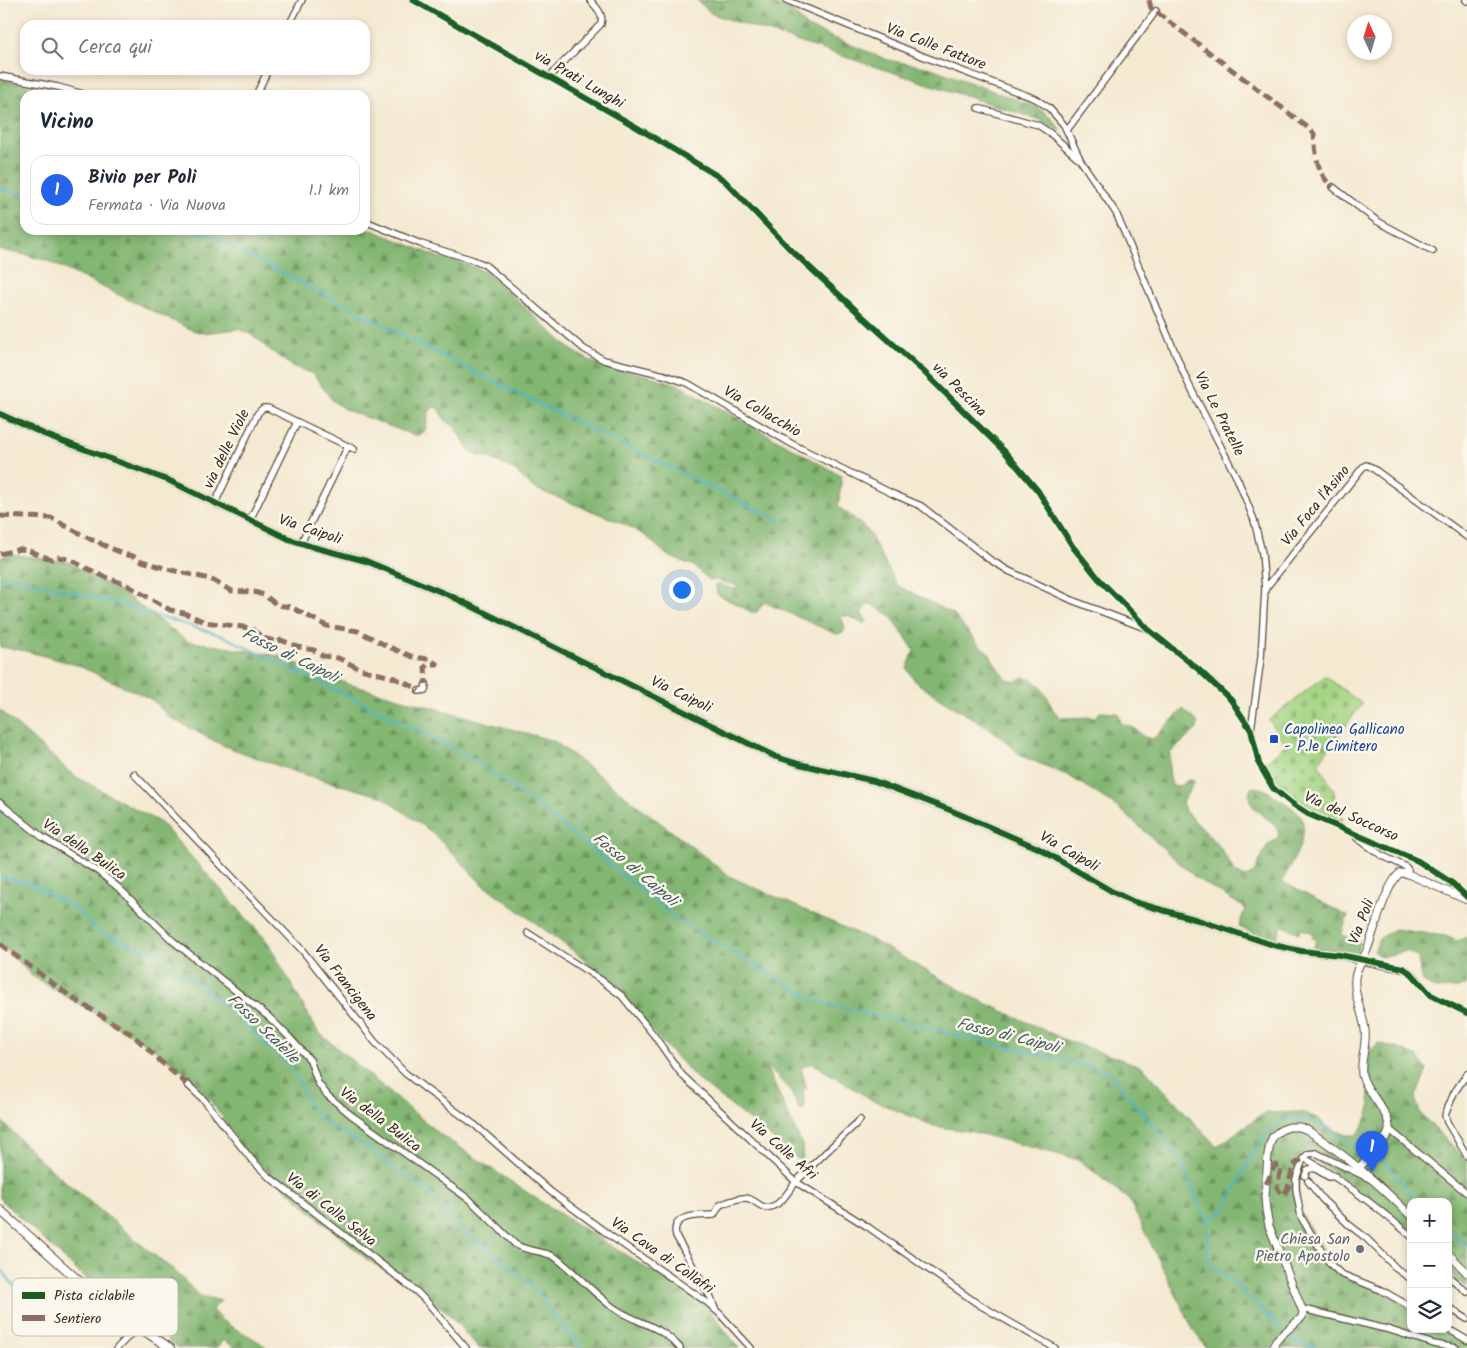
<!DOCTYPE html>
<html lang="it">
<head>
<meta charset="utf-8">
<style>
  body { margin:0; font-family:Kalam,sans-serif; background:#f6f6f7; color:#1f2937 }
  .controls { position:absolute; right:15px; bottom:15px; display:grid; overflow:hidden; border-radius:10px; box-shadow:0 2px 8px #0003 }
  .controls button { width:45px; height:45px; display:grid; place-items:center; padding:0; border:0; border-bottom:1px solid #e0e1e3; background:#fff; color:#1f2937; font:25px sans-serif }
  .compass { position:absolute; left:1347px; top:15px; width:45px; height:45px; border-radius:50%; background:#fff; box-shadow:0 2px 8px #0003; rotate:356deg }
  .you { position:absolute; left:681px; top:589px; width:18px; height:18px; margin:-12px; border:4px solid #fff; border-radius:50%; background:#1a73e8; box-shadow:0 0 0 8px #1a73e833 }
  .badge { display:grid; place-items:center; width:32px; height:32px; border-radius:50%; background:#2563eb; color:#fff; font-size:16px; font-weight:700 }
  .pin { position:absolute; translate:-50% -41px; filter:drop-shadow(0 1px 2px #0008) }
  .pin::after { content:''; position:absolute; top:26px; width:18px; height:15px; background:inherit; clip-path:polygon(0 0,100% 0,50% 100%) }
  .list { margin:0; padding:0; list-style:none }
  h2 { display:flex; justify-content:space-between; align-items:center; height:65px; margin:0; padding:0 20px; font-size:21px }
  h2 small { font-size:16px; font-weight:400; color:#747a83 }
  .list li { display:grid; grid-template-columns:32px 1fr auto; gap:15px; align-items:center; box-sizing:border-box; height:70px; margin:0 10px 10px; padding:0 10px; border:1px solid #e0e1e3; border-radius:15px }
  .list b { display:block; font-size:19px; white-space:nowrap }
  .list p { margin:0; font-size:16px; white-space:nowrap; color:#747a83 }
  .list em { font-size:16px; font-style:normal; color:#747a83 }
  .icon { flex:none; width:28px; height:28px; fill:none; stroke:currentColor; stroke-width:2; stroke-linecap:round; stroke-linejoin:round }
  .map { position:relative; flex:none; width:1467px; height:1348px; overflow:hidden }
  .search { position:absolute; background:#fff; box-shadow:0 2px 8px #0003; left:20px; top:20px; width:350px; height:55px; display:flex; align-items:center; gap:12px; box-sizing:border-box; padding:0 18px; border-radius:15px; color:#747a83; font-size:19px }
  .panel { position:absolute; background:#fff; box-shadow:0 2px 8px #0003; left:20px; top:90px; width:350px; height:145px; border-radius:15px }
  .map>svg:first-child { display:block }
</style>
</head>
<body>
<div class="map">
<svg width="1467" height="1348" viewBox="0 0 1467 1348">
  <defs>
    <pattern id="forest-firs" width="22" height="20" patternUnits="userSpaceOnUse" patternTransform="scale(1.25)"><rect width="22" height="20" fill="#83b672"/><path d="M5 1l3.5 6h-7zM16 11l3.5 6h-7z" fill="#6c945d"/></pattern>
    <pattern id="cemetery-stones" width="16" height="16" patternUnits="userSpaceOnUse" patternTransform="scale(1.25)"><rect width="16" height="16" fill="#a4d584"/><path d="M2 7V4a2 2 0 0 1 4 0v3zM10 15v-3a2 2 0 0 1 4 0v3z" fill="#8eb772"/></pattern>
  </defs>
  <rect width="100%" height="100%" fill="#fbf7ec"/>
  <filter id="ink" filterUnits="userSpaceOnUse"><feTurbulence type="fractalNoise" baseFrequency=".02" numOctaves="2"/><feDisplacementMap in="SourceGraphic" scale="10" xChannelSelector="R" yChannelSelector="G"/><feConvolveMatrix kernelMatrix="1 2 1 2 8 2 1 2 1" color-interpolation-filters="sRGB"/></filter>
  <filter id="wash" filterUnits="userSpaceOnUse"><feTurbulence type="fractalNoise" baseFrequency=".0096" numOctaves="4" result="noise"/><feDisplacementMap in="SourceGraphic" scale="20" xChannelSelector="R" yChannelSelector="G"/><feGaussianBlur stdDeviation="1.12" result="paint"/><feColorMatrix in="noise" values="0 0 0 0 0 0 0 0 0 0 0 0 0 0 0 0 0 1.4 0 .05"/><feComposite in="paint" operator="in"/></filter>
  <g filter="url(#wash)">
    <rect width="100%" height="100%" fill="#f4e9d1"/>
    <g fill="url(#forest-firs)" stroke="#5f7048">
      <path d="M697,0H766L793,12L807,27L888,60L931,68L1036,107C1047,114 1055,119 1060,131L1043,121L712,14Z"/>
      <path d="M0,79L70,95H25V230H365V227L438,257L472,266L487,273L569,348L585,358L597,364L653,377L677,384L842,476L838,507L854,518L868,531L897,585L953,614L980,646L988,652L999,670L1008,679L1014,682L1023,677C1031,680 1041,682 1043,692C1049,697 1049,701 1052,708C1054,712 1059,714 1061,718L1095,717L1100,712L1118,713L1121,723L1135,729L1144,737L1153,739L1183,709L1198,723L1197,729L1171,752C1168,758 1169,779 1172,785L1175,787L1182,785L1189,779L1194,781V783L1182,802L1185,811L1220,847L1235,872L1246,877L1254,873L1267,846L1278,838C1283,818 1240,813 1251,788C1261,785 1268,792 1276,797C1283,802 1293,807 1298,813C1314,831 1290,865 1282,882L1348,916L1341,935L1360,942L1356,954L1314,948L1316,940L1312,938L1314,933L1301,929L1299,933L1282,925L1275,942L1239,927L1245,908L1196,878L1121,810L1104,798L1069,776L1022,756L996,733L933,694L916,682L907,669L914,650L890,615L869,603L861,613L867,621L864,624L848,616H842L841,617C845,626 849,633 836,634L764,602L757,612H751L717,594L716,584C724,583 728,590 737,589V586L716,580H709L694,566L668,556L647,537L630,527L610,518L533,488L514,470L488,457L479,456L469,450L454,426L445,420L437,407H433L429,412L425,431L419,435H413L344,409L332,400L313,374L292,366L267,348L258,339L248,333L238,329L203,333L192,330L48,261L26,255L0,250Z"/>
      <polygon points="10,554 68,562 127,596 187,641 279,656 348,684 554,741 731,877 872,940 973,997 1065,1040 1143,1067 1217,1147 1248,1124 1260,1116 1267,1113 1300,1112 1318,1118 1327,1127 1346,1135 1358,1135 1368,1115 1370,1107 1367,1077 1370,1052 1378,1043 1397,1048 1418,1057 1427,1070 1415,1098 1420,1113 1467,1161 1467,1288 1448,1273 1448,1202 1411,1202 1411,1231 1340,1176 1309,1157 1303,1159 1298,1170 1299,1210 1336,1270 1411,1307 1411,1329 1448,1329 1467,1340 1467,1348 1206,1348 1194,1331 1129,1200 1079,1160 973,1132 934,1126 872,1100 812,1063 801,1068 807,1089 803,1089 805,1109 799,1109 789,1088 766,1066 802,1145 803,1163 696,1078 583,958 480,882 433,833 383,797 295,772 222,745 169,717 151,699 77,665 26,651 0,647 0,558"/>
      <polygon points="0,710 73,775 161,823 267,941 318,1032 438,1133 543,1203 651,1271 699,1297 739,1348 479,1348 446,1311 413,1287 369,1261 318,1218 241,1147 222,1116 195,1081 153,1048 32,976 0,944"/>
      <polygon points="1394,929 1445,936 1458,941 1467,937 1467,985 1457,988 1435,989 1421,980 1418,957 1407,951 1381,957 1374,952 1379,939"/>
      <path d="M0,1119L42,1162L154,1255L175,1271L198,1295L221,1301L212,1310C225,1328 250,1333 267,1348H235L224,1340L216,1348H179L168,1341L169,1308L125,1288L112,1303L0,1199Z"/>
    </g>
    <path fill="url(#cemetery-stones)" stroke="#708051" d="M1325,676L1362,704L1318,763L1333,789L1338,808L1343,820L1337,824C1315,811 1272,788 1267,761L1286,744L1269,720Z"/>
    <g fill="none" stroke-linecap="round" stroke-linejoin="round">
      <g stroke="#4cb5ca" stroke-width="2">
        <polyline points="0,189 25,194"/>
        <polyline points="190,230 205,233 498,384 783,522"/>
        <polyline points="0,581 11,577 109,601 223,636 363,703 473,759 544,810 676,919 816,1001 1108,1071 1156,1129 1181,1163 1207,1220 1224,1211 1250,1159 1267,1133 1278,1122 1295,1118 1316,1122 1357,1147 1369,1152"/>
        <polyline points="0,876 31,884 73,907 96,930 151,953 201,986 242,1021 272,1051 290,1066 298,1080 307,1101 319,1118 366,1147 431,1195 454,1224 492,1252 531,1285 566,1330 578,1342 580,1348"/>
        <polyline points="1374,1154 1386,1163 1417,1202"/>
        <polyline points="1207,1220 1209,1265 1232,1281 1283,1331"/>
        <polyline points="1448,1230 1467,1245"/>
        <polyline points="0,1267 18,1292 21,1304 37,1317 61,1321 82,1331 93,1334"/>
        <polyline points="1287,1334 1296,1343 1318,1348"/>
      </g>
    </g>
  </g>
  <g filter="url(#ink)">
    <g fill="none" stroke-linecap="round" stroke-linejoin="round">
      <g stroke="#574739" stroke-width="8">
        <g id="minor">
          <polyline points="413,0 633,125 724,180 789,248 863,317 923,371 1005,452 1038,491 1073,547 1099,579 1149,630 1198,669 1231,700 1251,730 1259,764 1273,788 1291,803 1308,814 1418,861 1452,883 1467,897"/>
          <polyline points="786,0 925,57 1036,99 1049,108 1064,125 1081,161 1116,213 1188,383 1238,480 1254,520 1262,553 1265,589 1261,658 1251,730"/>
          <polyline points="1466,0 1467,1"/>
          <polyline points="289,25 302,0"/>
          <polyline points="0,76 58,87 87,95"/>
          <path d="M549,77L601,24C604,14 596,7 590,0"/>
          <polyline points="256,95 268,70"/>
          <polyline points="978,108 1038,125 1050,133 1077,157"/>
          <polyline points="1067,130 1156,11"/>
          <polyline points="1333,187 1377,221 1433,251"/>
          <polyline points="365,221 421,244 473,260 485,265 584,349 604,360 664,375 687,383 792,444 893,494 921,506 989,559 1009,571 1074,601 1145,628"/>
          <polyline points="215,503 258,413 263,408 268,408 354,449"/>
          <polyline points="250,520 297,422"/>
          <polyline points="301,543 348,446"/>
          <polyline points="1265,589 1363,467 1366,465 1371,467 1467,537"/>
          <polyline points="419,691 425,690 426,684"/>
          <polyline points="134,774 302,950 375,1042 405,1073 427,1090 476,1126 551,1192 612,1237 708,1303 720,1314 751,1348"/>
          <path d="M0,803L42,837L99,872L120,889L173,941L270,1018L289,1037L310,1060L318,1083L327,1095L351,1115L470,1200L515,1244C527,1252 542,1250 555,1257C576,1273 593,1293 614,1308C638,1324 659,1324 680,1348"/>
          <polyline points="1357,838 1381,855 1406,867 1408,870 1408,874"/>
          <polyline points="528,933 601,980 622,996 653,1034 682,1075 796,1182 868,1227 978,1304 1055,1348"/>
          <polyline points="1362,961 1407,970 1414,975 1431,995 1467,1013"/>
          <polyline points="1467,1074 1454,1093 1445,1115 1447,1122 1467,1156"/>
          <polyline points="187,1084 204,1100 251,1159 268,1176 416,1291 428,1303 466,1348"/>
          <polyline points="1390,1130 1467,1193"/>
          <path d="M1304,1158C1343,1180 1377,1207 1411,1236"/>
          <polyline points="1305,1176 1307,1170 1314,1168 1329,1177 1335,1176"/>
          <polyline points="1372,1180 1316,1153 1308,1154 1303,1159 1296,1179 1296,1189 1301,1217 1322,1252 1331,1265 1341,1274 1381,1290 1411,1307"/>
          <polyline points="1308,1181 1322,1199 1348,1224 1366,1238 1398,1270 1411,1279"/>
          <polyline points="1448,1276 1467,1292"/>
          <polyline points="1448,1307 1467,1319"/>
          <path d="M715,1309L712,1300L676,1236C670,1213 700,1216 714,1215L720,1205C728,1202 737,1198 745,1198C756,1198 761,1212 773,1206C784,1202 789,1189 797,1181C817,1160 839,1140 860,1120"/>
          <polyline points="1303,1309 1390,1330 1434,1344 1456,1348"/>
          <polyline points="1448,1329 1467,1340"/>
          <polyline points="117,1348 138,1327"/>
        </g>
      </g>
      <g stroke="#574739" stroke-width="9">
        <g id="tertiary">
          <polyline points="0,414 46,435 170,481 289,539 313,547 366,561 451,596 776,757 799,764 874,781 950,810 1038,848 1113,892 1134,902 1198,920 1273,945 1301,951 1340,955 1362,961"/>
          <path d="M1359,1168L1387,1136C1398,1118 1365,1093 1362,1075C1360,1060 1367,1045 1365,1030C1363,1012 1353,995 1355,978C1356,968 1363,959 1367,950C1374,932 1386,884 1400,873L1408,874L1467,900"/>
          <polyline points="1448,1253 1467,1273"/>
          <path d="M1273,1348L1276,1340L1302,1317L1303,1312L1269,1226L1266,1210L1265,1197L1268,1155L1270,1144L1273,1136L1281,1130L1289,1127H1300L1307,1130C1345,1154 1379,1184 1411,1216"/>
        </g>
      </g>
      <g stroke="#574739" stroke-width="10">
        <polyline id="secondary" points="0,1210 108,1307 170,1348"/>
      </g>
      <use href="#minor" stroke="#fff" stroke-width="5.5"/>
      <use href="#tertiary" stroke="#fff" stroke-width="7"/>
      <use href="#secondary" stroke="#fff" stroke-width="8"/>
      <g stroke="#8d6e63" stroke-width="5" stroke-dasharray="10 5" stroke-linecap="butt">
        <path d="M1149,0L1151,8L1311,130L1314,134C1316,153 1316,174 1333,187"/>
        <polyline points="0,516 51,518 92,540 97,540 101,544 127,555 133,556 139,560 167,569 210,579 232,591 254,592 264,595 277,605 291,607 327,626 358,631 389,647 413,657 429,659 437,664 429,664 425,667 426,684"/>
        <polyline points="0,554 20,549 27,550 51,559 58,557 68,559 105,577 127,585 170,610 184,613 205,622 250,628 264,638 278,642 281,640 298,647 314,650 323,656 338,658 360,669 395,678 414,687 419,691"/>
        <polyline points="0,944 74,999 133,1035 160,1061 187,1084"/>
        <polyline points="1266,1184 1275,1165 1280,1166 1281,1168 1277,1187 1281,1194 1284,1194 1288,1188 1293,1165 1304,1158"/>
      </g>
      <g stroke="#fbf7ec" stroke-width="9">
        <g id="cycleway">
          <polyline points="413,0 633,125 724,180 789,248 863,317 923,371 1005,452 1038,491 1073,547 1099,579 1149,630 1198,669 1231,700 1251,730 1259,764 1273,788 1291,803 1308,814 1418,861 1452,883 1467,897"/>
          <polyline points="0,414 46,435 170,481 289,539 313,547 366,561 451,596 776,757 799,764 874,781 950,810 1038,848 1113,892 1134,902 1198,920 1273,945 1301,951 1340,955 1403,968 1412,974 1431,995 1467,1013"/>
        </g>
      </g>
      <use href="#cycleway" stroke="#1b5e20" stroke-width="6"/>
    </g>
  </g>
  <rect fill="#1a4fb4" stroke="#fbf7ec" stroke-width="2" x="1269" y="734" width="10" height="10" rx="2.5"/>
  <circle fill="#6b7280" stroke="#fbf7ec" stroke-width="2" cx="1360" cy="1249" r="5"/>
  <g text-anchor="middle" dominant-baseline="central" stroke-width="5" stroke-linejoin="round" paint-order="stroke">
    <g font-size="15" fill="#3b2a1e" stroke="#fbf7ec">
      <text transform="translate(936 47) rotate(21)">Via Colle Fattore</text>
      <text transform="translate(579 80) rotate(30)">via Prati Lunghi</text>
      <text transform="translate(959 390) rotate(45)">via Pescina</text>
      <text transform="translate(762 412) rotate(30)">Via Collacchio</text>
      <text transform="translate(1219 414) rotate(63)">Via Le Pratelle</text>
      <text transform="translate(227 449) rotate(-64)">via delle Viole</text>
      <text transform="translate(1316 506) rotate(-51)">Via Foca l'Asino</text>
      <text transform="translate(310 530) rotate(19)">Via Caipoli</text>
      <text transform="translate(681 695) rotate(26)">Via Caipoli</text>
      <text transform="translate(1351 817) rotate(24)">Via del Soccorso</text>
      <text transform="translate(84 850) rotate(34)">Via della Bulica</text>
      <text transform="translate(1069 852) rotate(30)">Via Caipoli</text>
      <text transform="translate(1362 922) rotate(-69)">Via Poli</text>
      <text transform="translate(345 983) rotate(52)">Via Francigena</text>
      <text transform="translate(380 1120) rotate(37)">Via della Bulica</text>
      <text transform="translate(783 1150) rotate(41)">Via Colle Afri</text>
      <text transform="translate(331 1210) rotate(38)">Via di Colle Selva</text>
      <text transform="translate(662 1256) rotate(35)">Via Cava di Collafri</text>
    </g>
    <g font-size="15" fill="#164399" stroke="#fbf7ec" text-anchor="start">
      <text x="1284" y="730">Capolinea Gallicano<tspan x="1284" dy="17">- P.le Cimitero</tspan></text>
    </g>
    <g font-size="15" fill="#5b616d" stroke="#fbf7ec" text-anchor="end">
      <text x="1350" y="1240">Chiesa San<tspan x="1350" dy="17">Pietro Apostolo</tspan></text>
    </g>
    <g font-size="16" font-style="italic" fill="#415b5a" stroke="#fbf7ec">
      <text transform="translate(290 656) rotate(26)">Fosso di Caipoli</text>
      <text transform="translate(635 870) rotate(40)">Fosso di Caipoli</text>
      <text transform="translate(263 1029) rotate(44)">Fosso Scalelle</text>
      <text transform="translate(1008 1036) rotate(14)">Fosso di Caipoli</text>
    </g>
  </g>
  <rect x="12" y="1278" width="166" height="58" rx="8" fill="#fbf7ec" stroke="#c1baae" stroke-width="1"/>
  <rect x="22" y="1292" width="23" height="7" fill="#1b5e20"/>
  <rect x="22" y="1315" width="23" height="6" fill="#8d6e63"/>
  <g font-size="14" fill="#3b2a1e">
    <text x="54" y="1300">Pista ciclabile</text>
    <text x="54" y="1323">Sentiero</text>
  </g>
</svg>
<div class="controls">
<button>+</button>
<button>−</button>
<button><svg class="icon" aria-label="layers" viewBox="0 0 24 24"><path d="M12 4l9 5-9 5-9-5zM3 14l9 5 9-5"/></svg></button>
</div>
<svg class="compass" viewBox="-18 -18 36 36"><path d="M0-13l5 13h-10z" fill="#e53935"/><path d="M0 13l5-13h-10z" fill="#747a83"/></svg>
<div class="you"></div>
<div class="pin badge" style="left:1372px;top:1172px">1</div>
<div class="search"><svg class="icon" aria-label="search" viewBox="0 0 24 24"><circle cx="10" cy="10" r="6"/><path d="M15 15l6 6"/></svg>Cerca qui</div>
<section class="panel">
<h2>Vicino<small></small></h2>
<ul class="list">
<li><span class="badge">1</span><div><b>Bivio per Poli</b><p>Fermata · Via Nuova</p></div><em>1.1 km</em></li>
</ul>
</section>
</div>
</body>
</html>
